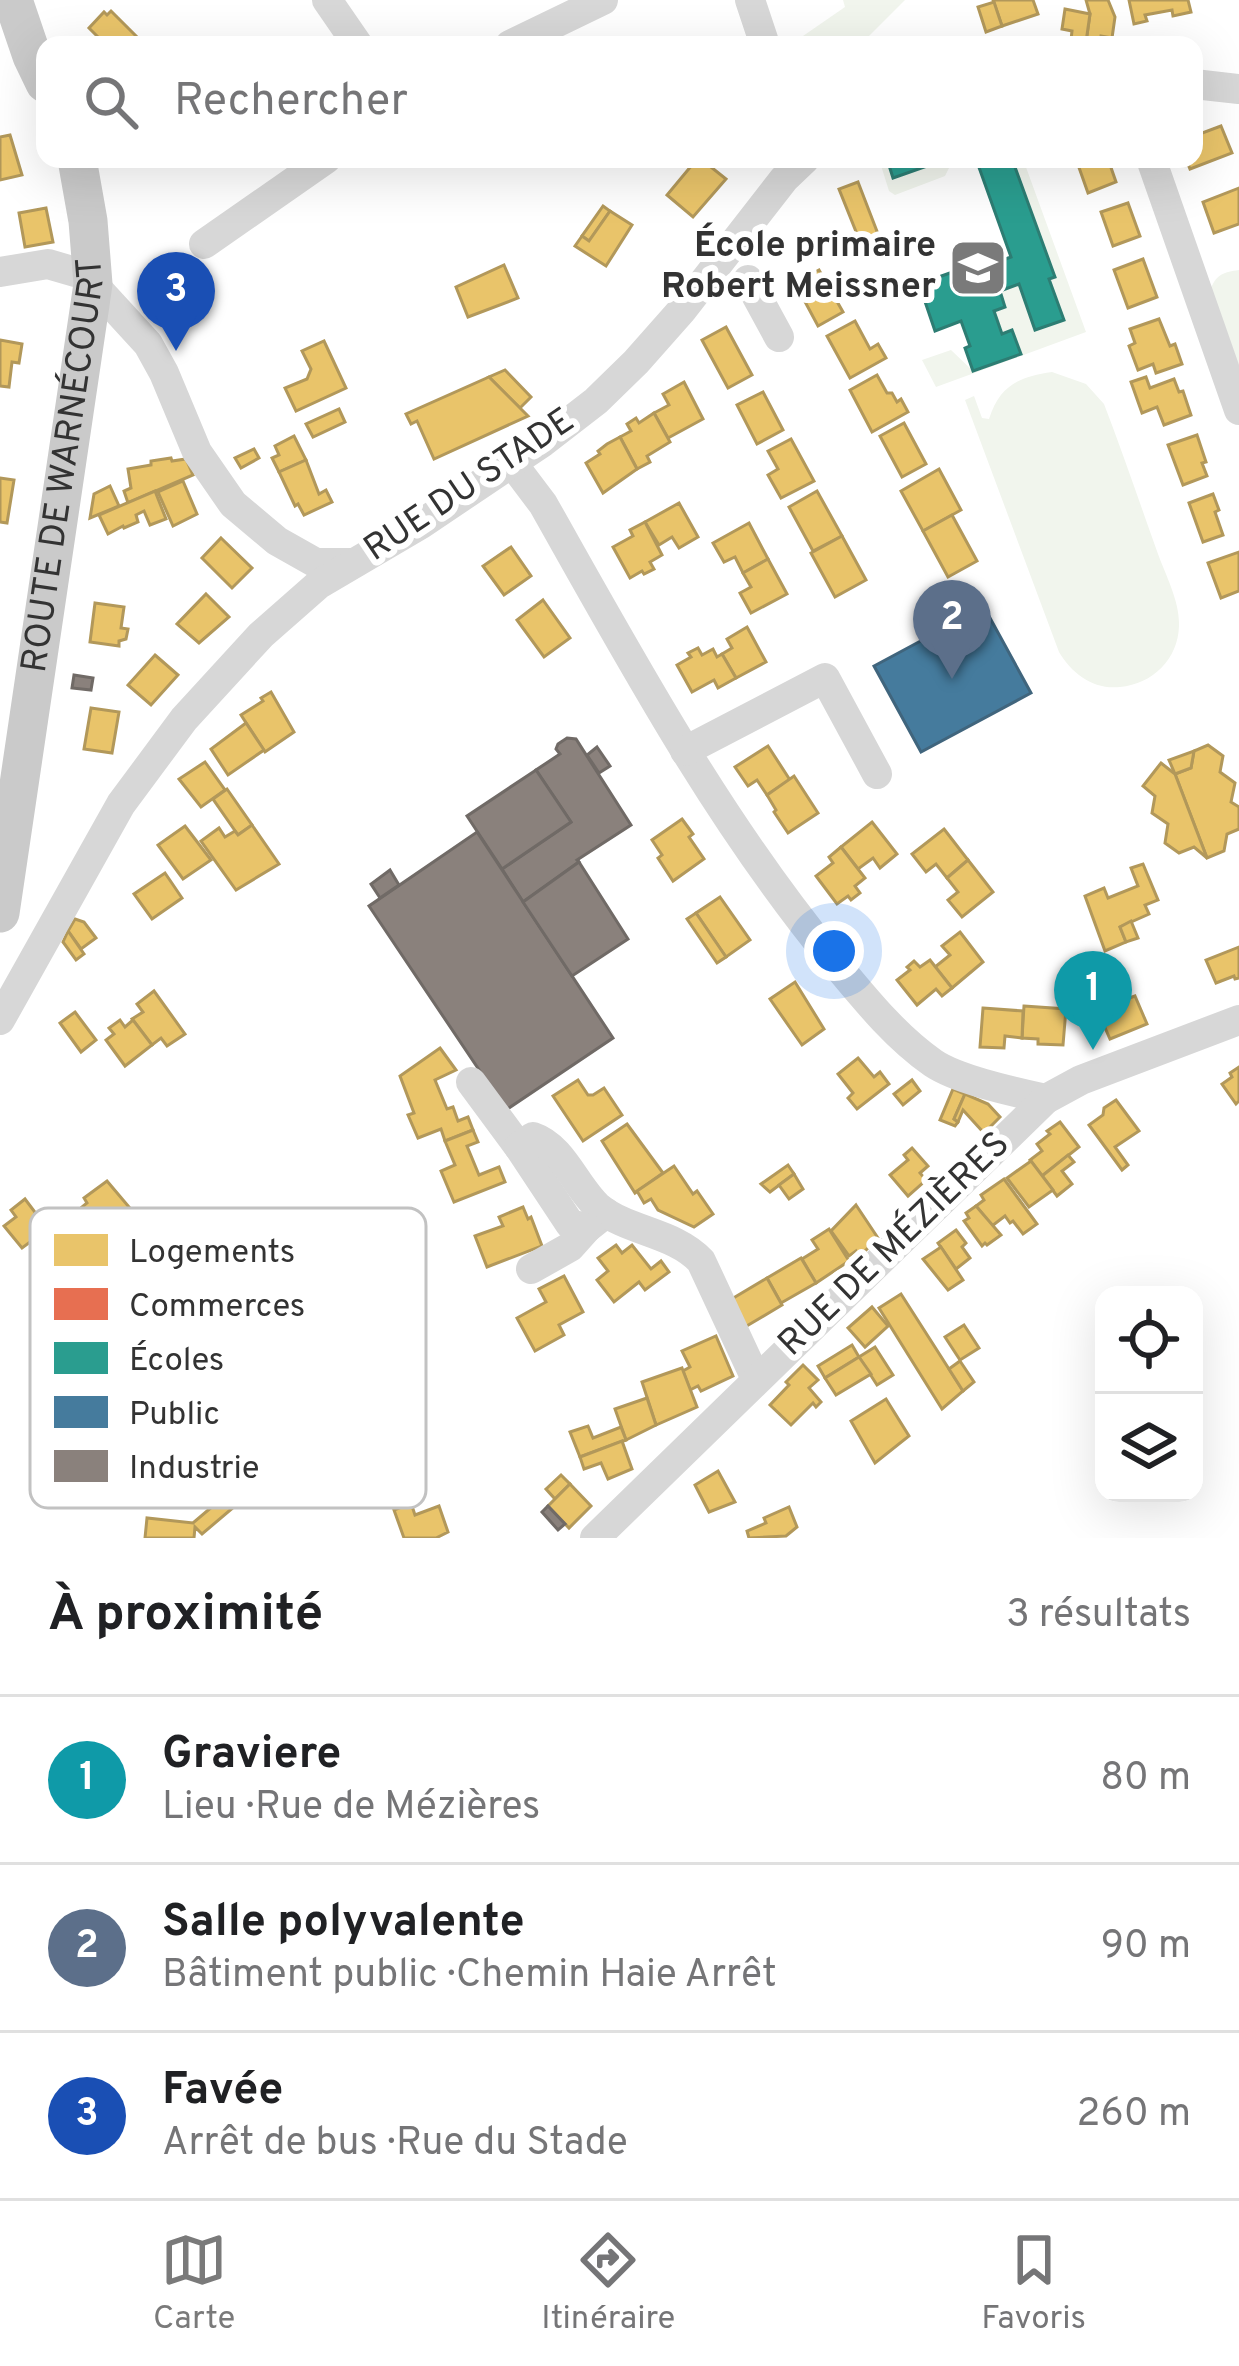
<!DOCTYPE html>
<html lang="fr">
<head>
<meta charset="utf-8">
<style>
  body { margin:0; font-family:Overpass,sans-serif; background:#f2f2f2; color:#202124 }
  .controls { position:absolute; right:36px; bottom:36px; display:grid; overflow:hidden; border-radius:24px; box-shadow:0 12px 48px #0002 }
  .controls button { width:108px; height:108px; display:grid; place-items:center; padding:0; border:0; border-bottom:3px solid #e0e0e0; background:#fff; color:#202124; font:60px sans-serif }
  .you { position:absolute; left:834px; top:951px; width:42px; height:42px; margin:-30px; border:9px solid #fff; border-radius:50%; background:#1a73e8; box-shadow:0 0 0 18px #1a73e833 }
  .badge { display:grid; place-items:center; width:78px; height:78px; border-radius:50%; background:#7a7a7a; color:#fff; font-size:39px; font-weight:700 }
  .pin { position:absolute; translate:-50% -99px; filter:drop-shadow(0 3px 6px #0008) }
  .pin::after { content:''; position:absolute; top:63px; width:42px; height:36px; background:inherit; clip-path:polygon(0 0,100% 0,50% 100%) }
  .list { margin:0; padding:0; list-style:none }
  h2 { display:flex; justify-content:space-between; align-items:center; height:156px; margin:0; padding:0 48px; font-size:51px }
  h2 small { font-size:39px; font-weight:400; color:#757577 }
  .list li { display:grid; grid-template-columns:78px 1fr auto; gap:36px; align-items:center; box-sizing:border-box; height:168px; padding:0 48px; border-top:3px solid #e0e0e0 }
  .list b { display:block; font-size:45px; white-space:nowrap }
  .list p { margin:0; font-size:39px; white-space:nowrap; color:#757577 }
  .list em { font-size:39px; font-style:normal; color:#757577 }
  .icon { flex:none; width:66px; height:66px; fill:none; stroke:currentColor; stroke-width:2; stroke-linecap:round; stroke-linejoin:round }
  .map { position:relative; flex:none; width:1239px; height:1538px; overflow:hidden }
  .search { position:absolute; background:#fff; box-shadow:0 12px 48px #0002; left:36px; right:36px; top:36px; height:132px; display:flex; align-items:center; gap:30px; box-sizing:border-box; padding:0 42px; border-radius:24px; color:#757577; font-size:45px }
  .sheet { height:660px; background:#fff }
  nav { display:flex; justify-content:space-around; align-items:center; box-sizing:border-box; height:168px; border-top:3px solid #e0e0e0; background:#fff; font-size:33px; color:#757577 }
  nav a { display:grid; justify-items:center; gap:6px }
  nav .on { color:#7a7a7a }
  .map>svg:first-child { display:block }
</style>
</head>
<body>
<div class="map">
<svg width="1239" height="1538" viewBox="0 0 1239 1538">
  <rect width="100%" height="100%" fill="#fff"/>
  <g fill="#f1f5ed">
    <polygon points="843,0 905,0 860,45 790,45 845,7"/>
    <polygon points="879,159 887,159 894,177 935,163 934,159 953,160 945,176 895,195 889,191"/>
    <polygon points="1012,159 1023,159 1086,332 936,387 922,360 951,350 973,371 1020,354 1002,334 994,311 1005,307 1000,291 1019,284 1035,330 1063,320 1049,279 1054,276"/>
    <path d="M1239,270V366L1211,288C1217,274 1224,272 1239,270Z"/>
    <path d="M1052,372L1086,384L1104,404C1123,453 1140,504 1158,554C1166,576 1180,602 1179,626C1178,659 1153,684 1120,687C1094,690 1072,674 1059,652L965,400L974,396L982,418L989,419C1000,385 1019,377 1052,372Z"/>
  </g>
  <g fill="#e9c46a" stroke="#b2985a" stroke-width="3">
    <polygon points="993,0 1033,0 1038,14 1002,26"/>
    <polygon points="1086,0 1108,0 1115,17 1112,38 1101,36 1100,44 1086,42 1090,14"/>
    <polygon points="1129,0 1188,0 1191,12 1173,16 1172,10 1145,15 1147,21 1134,24"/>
    <polygon points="994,2 1002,26 986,32 978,7"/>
    <polygon points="1065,9 1090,14 1086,42 1071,40 1072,31 1062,29"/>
    <polygon points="111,11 136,36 127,45 106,45 89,28 104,12 107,15"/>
    <polygon points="1221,126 1232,153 1190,169 1186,159 1194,159 1194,136"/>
    <polygon points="10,135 22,175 0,180 0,137"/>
    <polygon points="697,159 701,159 726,179 693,217 667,195"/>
    <polygon points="1076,159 1108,159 1116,182 1088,193"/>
    <polygon points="858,182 883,247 865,254 839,189"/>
    <polygon points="1239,188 1239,224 1214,233 1203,202"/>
    <polygon points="1128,203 1140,236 1113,246 1101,212"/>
    <polygon points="603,206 610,211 589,241 582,236"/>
    <polygon points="46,208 53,242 25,247 19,213"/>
    <polygon points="610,211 632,225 606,266 575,246 582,236 589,241"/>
    <polygon points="1143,259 1157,297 1128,308 1114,270"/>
    <polygon points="504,265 518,298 468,317 456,287"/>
    <polygon points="819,270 843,312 818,326 795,283"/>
    <polygon points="1159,319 1170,346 1175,344 1182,364 1156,373 1153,364 1138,370 1129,346 1135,343 1130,329"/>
    <polygon points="855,321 870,349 878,344 886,358 850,378 827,336"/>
    <polygon points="726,327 752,375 728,388 702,340"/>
    <polygon points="0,340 22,344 19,363 12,362 9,387 0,386"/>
    <polygon points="324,341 346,388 296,411 285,388 307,379 311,369 302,351"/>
    <polygon points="505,370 531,397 520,408 489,377"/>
    <polygon points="877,375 887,393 892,393 897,402 901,399 908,412 872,432 850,390"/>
    <polygon points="489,377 528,416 434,459 417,421 411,424 406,414"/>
    <polygon points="1146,377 1150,388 1174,379 1179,392 1183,391 1191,415 1164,425 1157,407 1142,413 1131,382"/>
    <polygon points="684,382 703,419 668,438 654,413 669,405 663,394"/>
    <polygon points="763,392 783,430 757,444 737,405"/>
    <polygon points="339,409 345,422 313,437 306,424"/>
    <polygon points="654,413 670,442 647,456 650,462 637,469 620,437 631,431 627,424 636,418 639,423"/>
    <polygon points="904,423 926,464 902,477 880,436"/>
    <polygon points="1197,435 1206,462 1202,463 1207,476 1183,485 1168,445"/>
    <polygon points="294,436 306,460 279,472 272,458 279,455 275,446"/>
    <polygon points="620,437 637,469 603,493 586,463 600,454 598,451 607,444"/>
    <polygon points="791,439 814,481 781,498 768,475 778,469 768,451"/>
    <polygon points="254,449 259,458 241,468 235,458"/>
    <polygon points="171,458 172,461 186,459 193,475 128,503 124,491 131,488 128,469 151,465 151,461"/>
    <polygon points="306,460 319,494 326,490 332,502 304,515 298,504 295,506 279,472"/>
    <polygon points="939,469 961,510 923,531 901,491"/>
    <polygon points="0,478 14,480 7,523 0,522"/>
    <polygon points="183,481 197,514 173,526 158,492"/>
    <polygon points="110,486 119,506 90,518 94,494"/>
    <polygon points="155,491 166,519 150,525 144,511 136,515 138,522 124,528 123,526 108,534 99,515"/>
    <polygon points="817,491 842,536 813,551 789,507"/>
    <polygon points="1213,494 1219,510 1215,512 1223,535 1203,542 1189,503"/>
    <polygon points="679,503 698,537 679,548 672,537 659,545 645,522"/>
    <polygon points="952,515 977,561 948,577 923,531"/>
    <polygon points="645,522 662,555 650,562 654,569 644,574 642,571 630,578 613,547 633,536 630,530"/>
    <polygon points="749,523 768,559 743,573 735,557 724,562 713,543"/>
    <polygon points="842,536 866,580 835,597 811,553"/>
    <polygon points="221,538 252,568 232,588 202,558"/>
    <polygon points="511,547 531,576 504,595 483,566"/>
    <polygon points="1239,552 1239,591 1221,598 1208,563"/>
    <polygon points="768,559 787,594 751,613 740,593 751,587 743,573"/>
    <polygon points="206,594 229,617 199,643 177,624"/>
    <polygon points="543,600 570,638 544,657 517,620"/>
    <polygon points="95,603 124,607 121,628 128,629 126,639 119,641 119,646 90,642"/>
    <polygon points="747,627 766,662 736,678 722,654 732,648 727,639"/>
    <polygon points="698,648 702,655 713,649 717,657 722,654 736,678 718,688 714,680 692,692 677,665 691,657 688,653"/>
    <polygon points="155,655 178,675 151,705 128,685"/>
    <polygon points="271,692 294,732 265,752 241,715 263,701 261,698"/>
    <polygon points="91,708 119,712 112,753 84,749"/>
    <polygon points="246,723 264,750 228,775 211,749"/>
    <polygon points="1208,745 1223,756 1220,772 1235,783 1231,802 1239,807 1239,829 1227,834 1224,851 1207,858 1175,774 1191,768 1194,751"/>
    <polygon points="768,746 790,780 767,795 757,780 748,786 735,767"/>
    <polygon points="1194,751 1191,768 1175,774 1169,760"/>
    <polygon points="205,762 225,790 201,807 179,779"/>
    <polygon points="1161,763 1175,774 1207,858 1194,847 1179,853 1165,843 1168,824 1152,813 1155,796 1143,786"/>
    <polygon points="794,776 818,813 788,833 774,812 776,810 767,795"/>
    <polygon points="227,789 252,825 238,835 213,799"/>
    <polygon points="682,819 693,834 689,837 704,859 673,881 658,858 662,855 652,840"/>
    <polygon points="872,822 897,854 880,868 873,858 858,869 841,847"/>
    <polygon points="252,825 279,864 236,890 201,841 219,828 225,837 235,831 238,835"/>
    <polygon points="185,826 211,860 183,879 158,845"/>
    <polygon points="944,829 968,860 947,878 936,864 926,872 912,854"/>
    <polygon points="841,847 865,878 855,886 860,893 851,900 848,896 837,904 816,876 833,863 829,857"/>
    <polygon points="968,860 993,892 962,917 948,900 958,892 947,878"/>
    <polygon points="1143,864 1158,900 1145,905 1149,914 1120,927 1126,942 1105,951 1085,896 1104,888 1108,898 1138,886 1131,868"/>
    <polygon points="165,873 182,898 152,919 134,894"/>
    <polygon points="720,897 750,940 726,957 696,913"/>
    <polygon points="696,913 726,957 717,963 687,919"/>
    <polygon points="75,919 84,922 96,938 81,949 68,931"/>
    <polygon points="1131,921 1138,938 1126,942 1120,927"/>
    <polygon points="68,931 84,954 76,960 63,942"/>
    <polygon points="960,932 983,962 952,988 935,967 950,955 942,946"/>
    <polygon points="1239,947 1239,978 1235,979 1234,976 1216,983 1206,960"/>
    <polygon points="930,960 952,988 942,996 936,989 917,1005 897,980 910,970 907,967 914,961 920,967"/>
    <polygon points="795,982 824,1029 802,1045 770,999"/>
    <polygon points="154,991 185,1034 167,1046 161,1038 152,1045 132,1019 143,1012 137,1004"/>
    <polygon points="1135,996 1147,1024 1110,1039 1099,1014 1111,1009 1110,1005"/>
    <polygon points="1024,1006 1066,1009 1063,1045 1038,1044 1038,1039 1022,1038"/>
    <polygon points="983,1008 1023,1011 1022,1038 1005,1036 1004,1048 980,1047"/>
    <polygon points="75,1012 96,1040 81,1052 60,1023"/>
    <polygon points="120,1020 125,1027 133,1020 152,1045 125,1066 106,1040 114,1034 109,1028"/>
    <polygon points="440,1048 456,1070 435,1080 447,1109 453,1107 458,1121 468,1117 473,1130 445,1141 441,1129 418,1138 408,1115 414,1113 400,1076"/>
    <polygon points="858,1058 874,1077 880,1072 889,1084 857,1109 848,1098 853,1093 838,1074"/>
    <polygon points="1239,1067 1239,1101 1236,1104 1222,1084 1232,1077 1230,1073"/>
    <polygon points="578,1080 588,1095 593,1095 604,1088 622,1115 583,1141 553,1096"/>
    <polygon points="912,1080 920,1091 903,1105 894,1094"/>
    <polygon points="953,1089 965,1094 954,1119 958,1122 955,1126 940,1120"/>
    <polygon points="965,1094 988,1104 1000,1117 984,1133 963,1110 958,1122 954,1119"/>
    <polygon points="1116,1100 1139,1131 1115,1147 1128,1165 1122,1170 1089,1125 1103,1115 1104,1108"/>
    <polygon points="1060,1122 1079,1147 1042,1176 1030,1160 1042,1151 1037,1144 1050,1134 1047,1131"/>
    <polygon points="627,1124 663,1173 635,1193 602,1141"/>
    <polygon points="473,1130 478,1142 467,1146 479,1175 499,1167 505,1182 454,1202 441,1171 455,1165 445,1141"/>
    <polygon points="912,1148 928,1166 920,1173 926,1180 908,1196 890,1175 908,1160 904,1155"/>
    <polygon points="1068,1155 1074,1162 1062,1171 1072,1184 1057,1196 1042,1176"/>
    <polygon points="1031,1161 1053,1190 1029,1207 1007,1178"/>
    <polygon points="788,1165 794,1174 770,1192 761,1184"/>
    <polygon points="674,1166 693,1194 697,1191 713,1214 694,1227 658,1210 651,1199 644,1203 637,1191"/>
    <polygon points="794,1174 803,1189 789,1199 779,1185"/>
    <polygon points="1004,1179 1037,1224 1023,1234 1013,1221 1010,1223 1005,1216 992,1226 976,1206 984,1200 981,1195"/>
    <polygon points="107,1181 129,1207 116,1217 140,1248 116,1266 83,1227 92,1220 82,1207 87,1203 84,1198"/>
    <polygon points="25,1199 40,1219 53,1209 104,1276 75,1299 64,1285 74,1278 60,1261 51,1268 30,1242 22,1248 4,1226 16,1217 11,1210"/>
    <polygon points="856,1205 878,1238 859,1257 856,1251 849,1256 831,1231"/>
    <polygon points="976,1206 1001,1235 987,1245 985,1243 982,1246 964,1221 969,1218 966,1213"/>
    <polygon points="523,1207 528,1219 531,1217 542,1246 487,1267 475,1236 503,1226 499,1217"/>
    <polygon points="829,1229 849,1261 816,1283 802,1259 818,1249 812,1240"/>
    <polygon points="956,1230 966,1243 962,1247 970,1258 956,1269 938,1243"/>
    <polygon points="616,1245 622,1253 632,1245 651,1269 661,1261 669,1272 645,1290 639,1282 614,1302 597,1280 608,1271 598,1258"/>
    <polygon points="941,1247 963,1280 948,1290 923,1259"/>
    <polygon points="801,1258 816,1283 781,1303 767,1278"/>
    <polygon points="564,1276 583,1312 559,1325 564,1335 535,1351 517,1318 546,1302 539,1289"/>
    <polygon points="767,1278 782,1305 745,1327 730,1300"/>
    <polygon points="901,1294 963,1391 942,1409 879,1308"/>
    <polygon points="872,1307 888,1326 865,1347 848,1328"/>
    <polygon points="964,1325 979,1348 960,1360 945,1337"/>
    <polygon points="716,1336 733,1376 701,1391 698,1386 690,1390 683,1371 690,1367 682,1351"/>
    <polygon points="852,1345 859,1357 825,1378 818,1366"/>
    <polygon points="875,1347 893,1375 877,1385 859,1357"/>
    <polygon points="859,1357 871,1374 836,1395 825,1378"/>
    <polygon points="960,1361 974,1382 963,1391 949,1369"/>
    <polygon points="803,1365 818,1380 809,1388 821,1402 816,1407 813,1403 791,1425 770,1405 789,1385 786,1382"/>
    <polygon points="682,1368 697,1407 656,1425 642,1382"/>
    <polygon points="647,1398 656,1425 626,1440 615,1409"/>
    <polygon points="886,1399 909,1436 875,1463 851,1421"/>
    <polygon points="588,1426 593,1438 621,1427 626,1440 580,1457 570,1432"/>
    <polygon points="622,1441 632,1469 608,1479 601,1463 584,1469 580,1457"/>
    <polygon points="718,1471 735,1502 709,1512 695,1485"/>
    <polygon points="561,1475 570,1484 555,1499 546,1489"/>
    <polygon points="570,1484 591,1506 569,1528 548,1506"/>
    <polygon points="226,1495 235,1506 202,1534 195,1527 194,1538 145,1538 147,1518 193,1523"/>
    <polygon points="411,1503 415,1515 439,1506 448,1532 436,1538 404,1538 394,1510"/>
    <polygon points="789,1507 797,1527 786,1536 749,1538 747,1531 766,1523 764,1518"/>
  </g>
  <g fill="#2a9d8f" stroke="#2d7d73" stroke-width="3">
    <polygon points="887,159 934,159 936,163 893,178"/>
    <polygon points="976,159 1012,159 1055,277 1049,279 1064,320 1035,330 1019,284 1000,291 1005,307 994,311 1002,334 1012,330 1021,354 973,371 965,348 970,346 961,321 935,331 919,284 964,268 966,273 1011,257"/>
  </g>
  <polygon fill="#457b9d" stroke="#40657d" stroke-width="3" points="984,607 1031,693 921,752 874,666"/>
  <g fill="#8a817c" stroke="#706a66" stroke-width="3">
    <polygon points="74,675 93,678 91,690 72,688"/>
    <polygon points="567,738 576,739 631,825 577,860 579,862 523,902 502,869 571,822 536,770 560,754 556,749 558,744"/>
    <polygon points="597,747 610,766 599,773 587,755"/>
    <polygon points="536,770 571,822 502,869 467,816"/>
    <polygon points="477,832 613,1038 506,1110 369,906"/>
    <polygon points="579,862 628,939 572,976 523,902"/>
    <polygon points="390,870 399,885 380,898 371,884"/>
    <polygon points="548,1506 565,1524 558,1530 542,1512"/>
  </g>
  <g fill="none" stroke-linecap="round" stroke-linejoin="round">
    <g stroke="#d7d7d7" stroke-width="30">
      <polyline points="327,0 358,45"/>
      <polyline points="750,0 765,45"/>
      <polyline points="510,45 603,0"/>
      <polyline points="1194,84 1239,89"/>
      <polyline points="1151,159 1239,410"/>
      <polyline points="204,244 326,159"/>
      <polyline points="0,272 48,264 79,273 93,284 148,344 164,373 197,452 233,504 277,541 316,563 354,563"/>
      <polyline points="748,280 779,337"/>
      <path d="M512,463L543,504C631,660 717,819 831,958C862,995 893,1035 933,1063C958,1080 1015,1092 1046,1099"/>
      <polyline points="685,751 825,678 877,774"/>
      <polyline points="0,1020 121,804 184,719 261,635 319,584 421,524 543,442 596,401 636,362 682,310 784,179 805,159"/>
      <polyline points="471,1082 519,1147 570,1224 587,1228 606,1213"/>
      <path d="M519,1147L533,1137C563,1147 575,1186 598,1207C628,1232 674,1232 701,1261L756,1379"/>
      <polyline points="531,1269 570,1247 587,1228"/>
      <polyline points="595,1538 1046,1099 1081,1080 1239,1020"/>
    </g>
    <g stroke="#cacaca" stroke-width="39">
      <polyline points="13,0 32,56 45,83"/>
      <path id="s1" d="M0,913L93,284L88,221L77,159"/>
    </g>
  </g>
  <defs>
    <g id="school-square" transform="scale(3)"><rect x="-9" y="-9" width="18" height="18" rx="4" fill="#7a7a7a" stroke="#fff"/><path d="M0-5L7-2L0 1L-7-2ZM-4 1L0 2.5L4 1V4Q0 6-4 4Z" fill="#fff"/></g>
  </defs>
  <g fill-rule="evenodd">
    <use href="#school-square" x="978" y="268"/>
  </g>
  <g text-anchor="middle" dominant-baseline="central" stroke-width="12" stroke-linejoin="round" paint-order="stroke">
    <g font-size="36" font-weight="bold" fill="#333" stroke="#fff" text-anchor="end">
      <text x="936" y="247">École primaire<tspan x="936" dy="41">Robert Meissner</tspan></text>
    </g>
    <g font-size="36" fill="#333" stroke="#fff">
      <text stroke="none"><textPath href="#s1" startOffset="453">ROUTE DE WARNÉCOURT</textPath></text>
      <text transform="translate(470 486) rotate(-34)">RUE DU STADE</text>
      <text transform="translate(895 1245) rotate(-44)">RUE DE MÉZIÈRES</text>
    </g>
  </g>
  <rect x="30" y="1208" width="396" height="300" rx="18" fill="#fff" stroke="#c2c2c2" stroke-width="3"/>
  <rect x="54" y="1234" width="54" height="32" fill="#e9c46a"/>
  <rect x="54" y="1288" width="54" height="32" fill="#e76f51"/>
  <rect x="54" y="1342" width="54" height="32" fill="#2a9d8f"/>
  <rect x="54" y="1396" width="54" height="32" fill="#457b9d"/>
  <rect x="54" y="1450" width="54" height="32" fill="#8a817c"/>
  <g font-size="33" fill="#333">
    <text x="129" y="1262">Logements</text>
    <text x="129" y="1316">Commerces</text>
    <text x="129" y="1370">Écoles</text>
    <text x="129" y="1424">Public</text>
    <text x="129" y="1478">Industrie</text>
  </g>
</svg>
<div class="controls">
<button><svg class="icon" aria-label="locate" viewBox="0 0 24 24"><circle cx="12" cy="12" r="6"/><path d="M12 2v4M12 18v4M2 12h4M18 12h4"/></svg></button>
<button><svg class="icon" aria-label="layers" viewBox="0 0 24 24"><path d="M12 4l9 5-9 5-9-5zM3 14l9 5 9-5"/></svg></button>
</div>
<div class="you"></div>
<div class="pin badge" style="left:1093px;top:1050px;background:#0f9aa8">1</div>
<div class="pin badge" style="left:952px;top:679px;background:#5c6f8a">2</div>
<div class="pin badge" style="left:176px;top:351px;background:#1a4fb4">3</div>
<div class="search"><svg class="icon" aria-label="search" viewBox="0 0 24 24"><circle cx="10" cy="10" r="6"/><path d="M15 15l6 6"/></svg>Rechercher</div>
</div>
<section class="sheet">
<h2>À proximité<small>3 résultats</small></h2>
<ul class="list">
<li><span class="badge" style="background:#0f9aa8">1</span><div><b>Graviere</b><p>Lieu · Rue de Mézières</p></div><em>80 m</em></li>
<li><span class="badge" style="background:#5c6f8a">2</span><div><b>Salle polyvalente</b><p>Bâtiment public · Chemin Haie Arrêt</p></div><em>90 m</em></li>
<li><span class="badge" style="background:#1a4fb4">3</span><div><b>Favée</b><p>Arrêt de bus · Rue du Stade</p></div><em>260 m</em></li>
</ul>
</section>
<nav>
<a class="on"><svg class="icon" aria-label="map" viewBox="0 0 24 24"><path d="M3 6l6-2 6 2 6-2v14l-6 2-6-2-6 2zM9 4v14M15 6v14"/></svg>Carte</a>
<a><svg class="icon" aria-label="directions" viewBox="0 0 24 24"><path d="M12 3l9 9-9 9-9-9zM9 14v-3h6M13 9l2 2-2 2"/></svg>Itinéraire</a>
<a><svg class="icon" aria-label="saved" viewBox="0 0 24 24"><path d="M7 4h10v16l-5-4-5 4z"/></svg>Favoris</a>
</nav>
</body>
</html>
